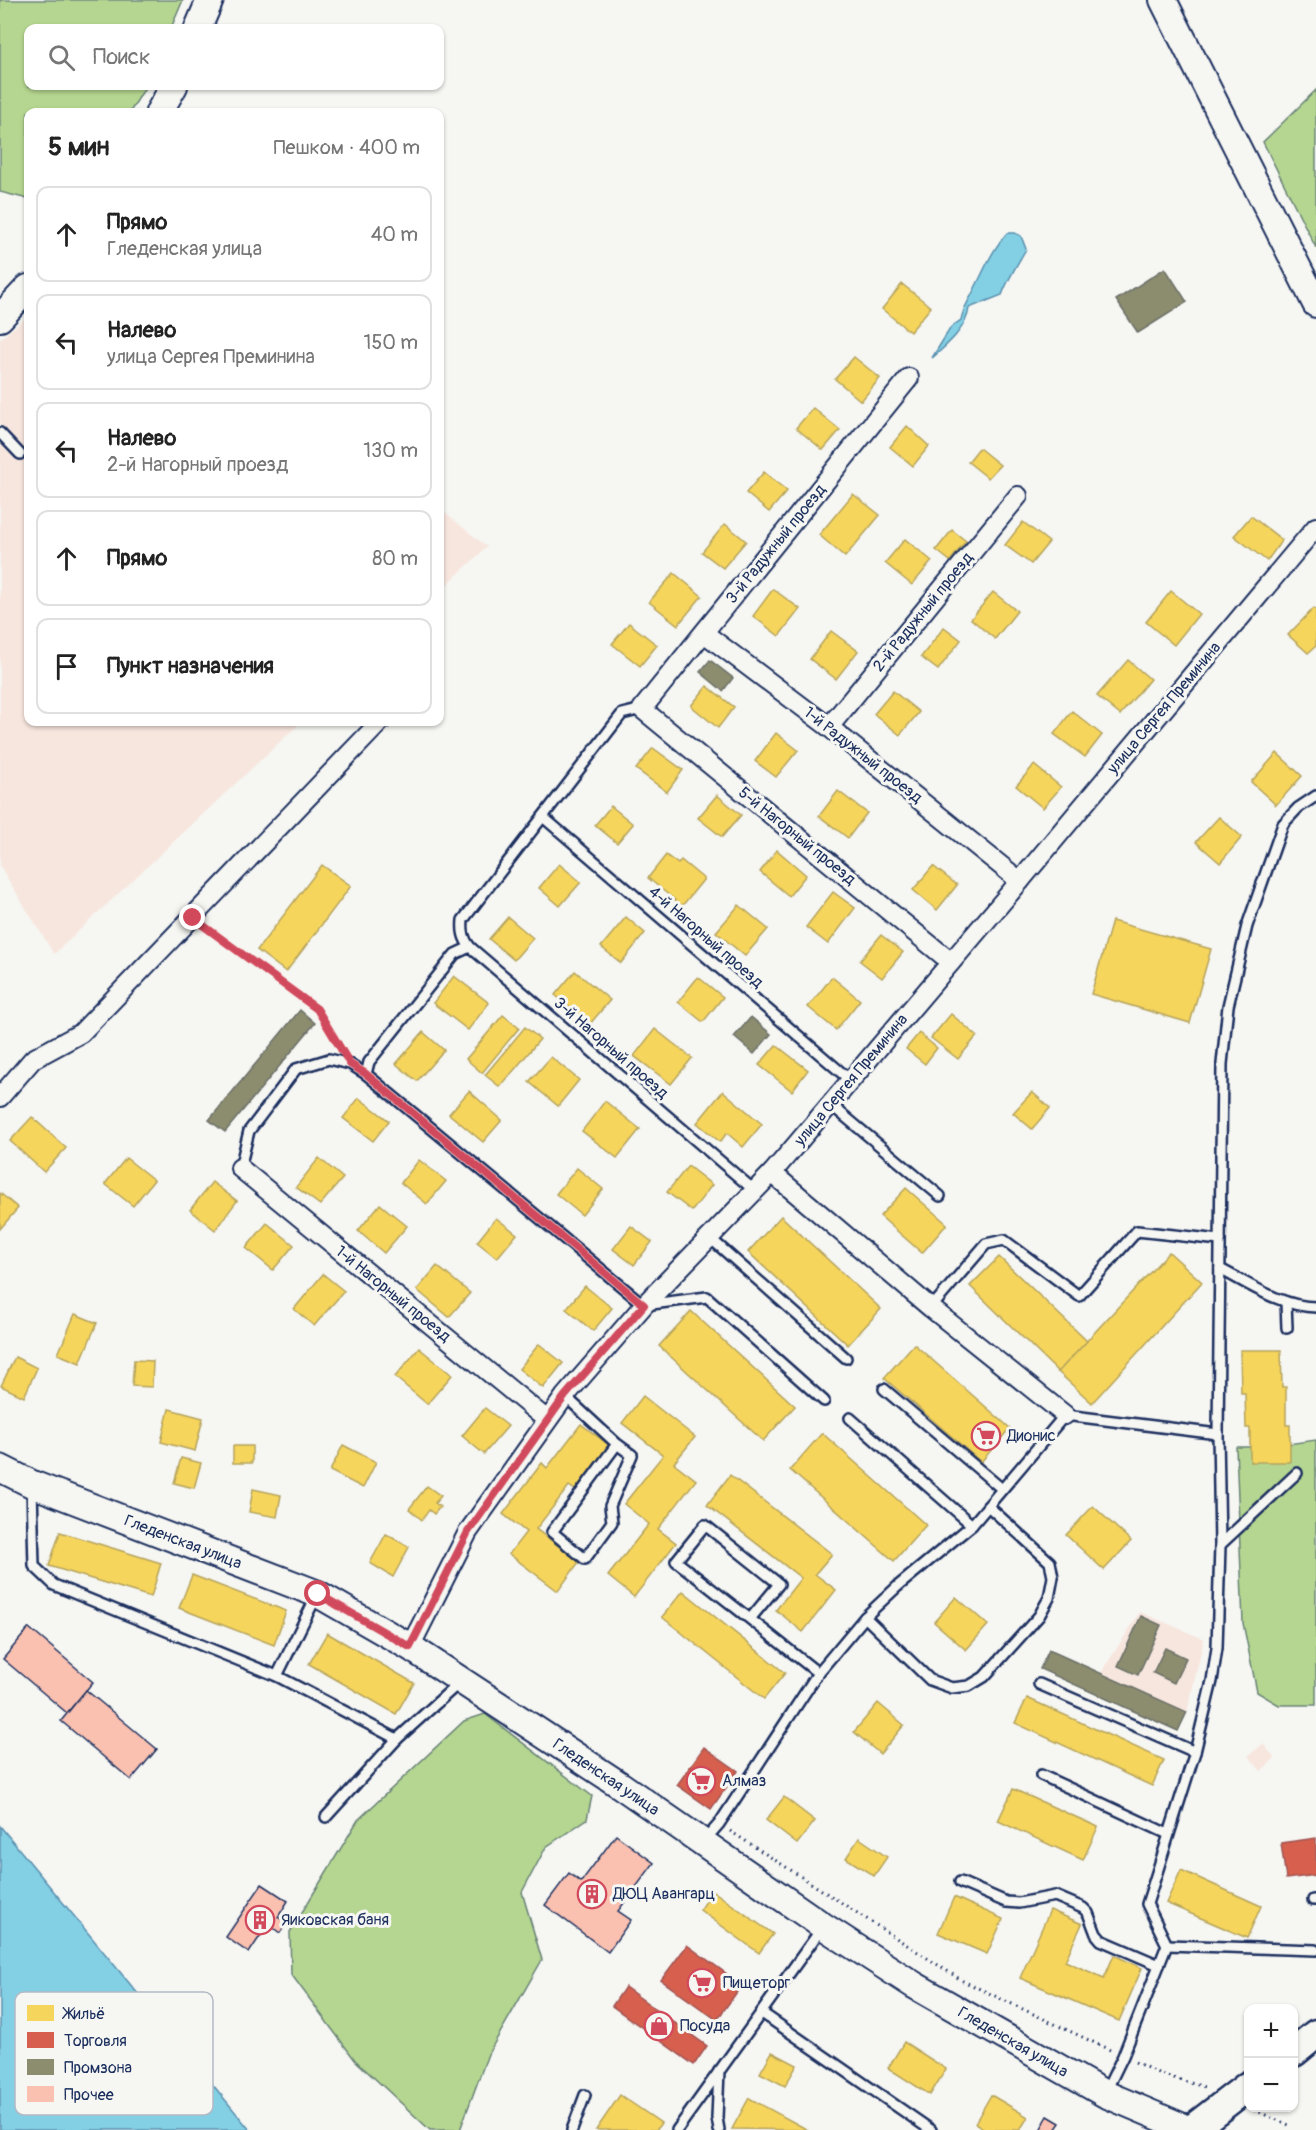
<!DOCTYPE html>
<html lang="ru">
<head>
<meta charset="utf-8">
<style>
  body { margin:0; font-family:Pangolin,sans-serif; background:#f2f2f2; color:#222 }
  .controls { position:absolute; right:18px; bottom:18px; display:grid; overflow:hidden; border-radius:12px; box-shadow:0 2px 4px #0004 }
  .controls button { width:54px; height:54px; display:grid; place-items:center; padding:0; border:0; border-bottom:2px solid #e0e0e0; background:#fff; color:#222; font:30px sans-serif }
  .stop { position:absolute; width:18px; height:18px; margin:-14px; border:4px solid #d1495b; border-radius:50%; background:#fff }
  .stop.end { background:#d1495b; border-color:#fff; box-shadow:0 2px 6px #0008 }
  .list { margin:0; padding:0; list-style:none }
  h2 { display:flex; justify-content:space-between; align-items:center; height:78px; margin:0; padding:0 24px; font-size:26px }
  h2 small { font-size:20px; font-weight:400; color:#767676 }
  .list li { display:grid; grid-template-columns:39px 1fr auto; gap:18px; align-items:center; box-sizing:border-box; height:96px; margin:0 12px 12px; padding:0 12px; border:2px solid #e0e0e0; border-radius:12px }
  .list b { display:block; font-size:22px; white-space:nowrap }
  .list p { margin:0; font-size:20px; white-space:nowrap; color:#767676 }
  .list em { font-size:20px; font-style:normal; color:#767676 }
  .icon { flex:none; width:33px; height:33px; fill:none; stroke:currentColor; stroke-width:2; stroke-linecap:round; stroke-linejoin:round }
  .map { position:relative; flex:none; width:1316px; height:2130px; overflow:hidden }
  .search { position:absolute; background:#fff; box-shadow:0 2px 4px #0004; left:24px; top:24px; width:420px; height:66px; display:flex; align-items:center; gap:15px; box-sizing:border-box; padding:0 21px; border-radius:12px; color:#767676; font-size:22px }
  .panel { position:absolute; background:#fff; box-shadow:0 2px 4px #0004; left:24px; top:108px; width:420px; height:618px; border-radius:12px }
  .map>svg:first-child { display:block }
</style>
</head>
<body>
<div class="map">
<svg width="1316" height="2130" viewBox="0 0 1316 2130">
  <rect width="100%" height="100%" fill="#f6f6f2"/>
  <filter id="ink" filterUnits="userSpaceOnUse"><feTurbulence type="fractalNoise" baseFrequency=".0167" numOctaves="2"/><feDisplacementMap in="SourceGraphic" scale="12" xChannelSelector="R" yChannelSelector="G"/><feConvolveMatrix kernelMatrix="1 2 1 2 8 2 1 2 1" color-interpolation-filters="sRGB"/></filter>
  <g filter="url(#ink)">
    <g fill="#f7e6de">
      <polygon points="28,316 28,722 301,722 54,954 0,866 0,339"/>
      <polygon points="440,509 487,547 440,591"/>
      <polygon points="1140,1612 1204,1639 1187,1712 1101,1673"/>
      <polygon points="1263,1744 1275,1758 1261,1771 1248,1756"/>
    </g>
    <g fill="#b5d690" stroke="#688277" stroke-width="1.5">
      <polygon points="0,0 183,0 171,28 28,28 28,86 146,86 130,112 28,112 28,199 0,192"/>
      <polygon points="1316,90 1316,248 1263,142"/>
      <polygon points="1316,1440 1316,1705 1279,1705 1257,1692 1243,1623 1236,1447 1266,1447"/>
      <polygon points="485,1714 592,1796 587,1819 546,1847 522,1892 542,1960 488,2054 460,2130 430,2130 355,2060 291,1974 290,1932 358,1820 464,1721"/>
    </g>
    <g fill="#83cfe3" stroke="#598fae" stroke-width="1.5">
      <path d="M1007,233H1015L1021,236L1026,249C1017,265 1008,279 1002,295L969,308C967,328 947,345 932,358L951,327L961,320C963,309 967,304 972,294C983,273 991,251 1007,233Z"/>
      <polygon points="0,1826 250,2130 0,2130"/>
    </g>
    <g fill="#f6d55c" stroke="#b4a35d" stroke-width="1.5">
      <polygon points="902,284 931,307 910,332 882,309"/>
      <polygon points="854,357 880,378 861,401 835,379"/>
      <polygon points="813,408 840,430 823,450 796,428"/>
      <polygon points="907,426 929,446 913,466 890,447"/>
      <polygon points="979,448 1000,465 988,478 968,462"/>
      <polygon points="764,472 787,491 769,512 746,493"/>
      <polygon points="853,494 880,515 845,557 819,535"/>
      <polygon points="1251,516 1282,540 1267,561 1234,536"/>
      <polygon points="1023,522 1049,542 1031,564 1005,545"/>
      <polygon points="725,524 746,541 723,568 702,552"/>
      <polygon points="952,530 966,541 950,561 936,550"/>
      <polygon points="905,539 932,561 912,585 885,563"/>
      <polygon points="674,573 702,596 678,625 649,602"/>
      <polygon points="773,589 800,609 779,636 753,616"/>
      <polygon points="1171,591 1199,614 1174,645 1146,622"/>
      <polygon points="993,592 1017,611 995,639 971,619"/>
      <polygon points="1314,608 1316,610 1316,646 1308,653 1288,635"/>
      <polygon points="629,623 657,645 640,666 612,644"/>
      <polygon points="944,627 961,640 938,670 921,657"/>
      <polygon points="831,631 858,651 836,679 810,659"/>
      <polygon points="1128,660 1150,679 1120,715 1097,696"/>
      <polygon points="707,686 734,707 718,728 691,706"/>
      <polygon points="893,691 919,712 900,735 874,714"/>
      <polygon points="1072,711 1102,735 1085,757 1054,734"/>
      <polygon points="776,733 798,750 776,777 755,761"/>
      <polygon points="653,748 683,770 667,792 636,769"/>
      <polygon points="1277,753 1302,776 1276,805 1251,782"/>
      <polygon points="1034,765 1061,787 1043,808 1016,786"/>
      <polygon points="838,791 867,813 848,838 819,816"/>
      <polygon points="717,795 741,815 722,837 698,818"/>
      <polygon points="611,806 633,824 617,843 595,825"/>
      <polygon points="1219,817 1242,837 1220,863 1196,842"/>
      <polygon points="777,850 806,875 789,896 760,872"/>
      <polygon points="666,855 678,864 681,860 704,879 682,906 648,878"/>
      <polygon points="559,864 581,882 560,906 539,888"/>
      <polygon points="322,865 351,886 286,972 257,950"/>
      <polygon points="933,866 957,885 937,910 913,890"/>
      <polygon points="833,892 855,908 828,944 806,927"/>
      <polygon points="739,905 768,929 745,956 716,932"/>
      <polygon points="508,917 533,938 514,960 489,939"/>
      <polygon points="626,917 645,933 621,963 601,947"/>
      <polygon points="1112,921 1211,949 1190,1023 1091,994"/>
      <polygon points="881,935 903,952 882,978 860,961"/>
      <polygon points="575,971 610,1000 590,1024 555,995"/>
      <polygon points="454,976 489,1003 468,1030 433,1003"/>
      <polygon points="698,977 723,997 703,1022 678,1002"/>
      <polygon points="832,977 860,1000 836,1030 808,1007"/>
      <polygon points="951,1014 977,1036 958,1059 931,1038"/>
      <polygon points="503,1015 519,1028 482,1073 466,1059"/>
      <polygon points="525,1027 540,1039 500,1087 485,1075"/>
      <polygon points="655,1029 692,1058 671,1084 634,1056"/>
      <polygon points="423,1032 444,1050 417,1081 396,1064"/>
      <polygon points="919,1033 937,1048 925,1064 906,1049"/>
      <polygon points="776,1045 808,1070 792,1091 759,1065"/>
      <polygon points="551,1057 579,1080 558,1106 529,1082"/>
      <polygon points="469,1091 502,1120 483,1142 449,1114"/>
      <polygon points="723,1091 762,1124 743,1147 727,1133 720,1142 697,1123"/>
      <polygon points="1032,1092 1050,1108 1032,1129 1013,1113"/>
      <polygon points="359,1098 389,1121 373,1141 343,1118"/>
      <polygon points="605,1101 640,1129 617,1158 582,1131"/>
      <polygon points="32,1117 66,1148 44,1172 10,1141"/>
      <polygon points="126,1158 154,1180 133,1206 105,1184"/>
      <polygon points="319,1158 343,1178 320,1205 296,1187"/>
      <polygon points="419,1160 446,1181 427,1204 401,1183"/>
      <polygon points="688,1166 712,1185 692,1211 667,1192"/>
      <polygon points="577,1168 603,1189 582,1215 556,1194"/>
      <polygon points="212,1182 237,1201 215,1230 190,1210"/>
      <polygon points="906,1188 947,1224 922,1253 880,1216"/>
      <polygon points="0,1193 18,1208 0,1229"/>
      <polygon points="380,1204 407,1226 384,1253 358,1231"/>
      <polygon points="781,1216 881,1309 848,1345 748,1252"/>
      <polygon points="496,1218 517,1234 497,1258 477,1242"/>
      <polygon points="267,1223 294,1245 273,1270 246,1248"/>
      <polygon points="631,1226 652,1242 634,1265 613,1249"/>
      <polygon points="1169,1252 1202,1282 1092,1403 1058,1372"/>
      <polygon points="999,1257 1087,1341 1058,1372 970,1286"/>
      <polygon points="437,1266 470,1293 449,1317 417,1290"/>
      <polygon points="323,1274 344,1291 314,1326 294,1309"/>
      <polygon points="585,1286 612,1308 593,1331 566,1309"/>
      <polygon points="691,1311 795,1406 763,1441 659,1346"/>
      <polygon points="75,1314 97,1323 80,1363 58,1354"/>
      <polygon points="539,1344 563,1363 543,1388 519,1369"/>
      <polygon points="914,1344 1010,1428 981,1462 884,1378"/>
      <polygon points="419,1348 452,1375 427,1404 395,1377"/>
      <polygon points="1240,1350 1281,1350 1282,1387 1286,1387 1286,1425 1290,1425 1290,1462 1250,1462 1250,1428 1246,1428 1245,1393 1241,1393"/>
      <polygon points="15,1357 37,1368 24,1397 1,1386"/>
      <polygon points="134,1360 153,1361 152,1387 132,1386"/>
      <polygon points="643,1396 695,1437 674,1463 696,1480 658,1529 676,1543 634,1597 608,1576 649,1524 624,1504 663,1455 622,1423"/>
      <polygon points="485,1408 508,1426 484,1454 462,1436"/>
      <polygon points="169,1409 203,1418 195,1451 161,1442"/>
      <polygon points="581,1424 610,1446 575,1490 569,1486 536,1529 579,1562 558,1591 509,1554 526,1532 503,1514 542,1463 547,1468"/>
      <polygon points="822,1433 926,1525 894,1561 790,1470"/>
      <polygon points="343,1445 376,1462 363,1488 330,1471"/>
      <rect x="233" y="1446" width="19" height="17"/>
      <polygon points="181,1458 201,1463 194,1488 174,1483"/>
      <polygon points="730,1475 832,1554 815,1574 836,1590 803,1632 776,1610 801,1578 707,1505"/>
      <polygon points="427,1486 441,1496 435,1503 440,1507 434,1514 429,1510 422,1520 409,1509"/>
      <polygon points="253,1489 281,1495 277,1517 249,1512"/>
      <polygon points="1093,1506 1131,1541 1104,1570 1066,1535"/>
      <polygon points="60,1532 161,1563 151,1597 49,1566"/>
      <polygon points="386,1534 409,1547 393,1577 370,1563"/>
      <polygon points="192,1575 286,1611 274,1645 179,1608"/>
      <polygon points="683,1591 785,1673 764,1699 662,1617"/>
      <polygon points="956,1597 988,1625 966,1650 934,1622"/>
      <polygon points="327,1633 414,1683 396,1714 309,1664"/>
      <polygon points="1027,1698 1164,1760 1152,1786 1015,1723"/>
      <polygon points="878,1703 904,1725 880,1754 854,1732"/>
      <polygon points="1013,1789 1098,1827 1083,1860 998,1821"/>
      <polygon points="784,1797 815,1821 797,1844 766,1820"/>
      <polygon points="859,1838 887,1857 874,1876 846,1858"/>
      <polygon points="1181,1870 1261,1906 1247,1938 1166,1903"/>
      <polygon points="713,1891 773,1934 759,1953 700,1910"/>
      <polygon points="954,1897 1003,1919 987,1954 938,1933"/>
      <polygon points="1050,1910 1082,1924 1065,1961 1104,1978 1114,1955 1142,1968 1119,2021 1020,1978"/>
      <polygon points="904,2042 946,2069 930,2095 888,2068"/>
      <polygon points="772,2052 797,2065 785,2086 760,2073"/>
      <polygon points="620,2095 661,2123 656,2130 596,2130"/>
      <polygon points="991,2095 1028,2117 1020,2130 986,2130 975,2123"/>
      <polygon points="749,2098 808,2130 732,2129"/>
    </g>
    <g fill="#d6604d" stroke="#9e5152" stroke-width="1.5">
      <polygon points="704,1747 738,1771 711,1809 677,1785"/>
      <polygon points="1316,1838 1316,1875 1286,1879 1281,1843"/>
      <polygon points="687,1945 742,1985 717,2020 661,1980"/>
      <polygon points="625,1987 707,2046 694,2065 612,2006"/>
    </g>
    <g fill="#8c8c6e" stroke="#6a7069" stroke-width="1.5">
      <polygon points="1165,268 1187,302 1138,333 1116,300"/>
      <polygon points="710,660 733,678 723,691 700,672"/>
      <polygon points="300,1010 315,1023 225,1132 209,1120"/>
      <polygon points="751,1017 771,1034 754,1054 734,1037"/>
      <polygon points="1141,1616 1161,1625 1138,1675 1118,1666"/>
      <polygon points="1165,1648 1186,1658 1174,1683 1153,1673"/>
      <polygon points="1049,1650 1187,1712 1178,1731 1040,1669"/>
    </g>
    <g fill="#fac0b0" stroke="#1b2f5e" stroke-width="1.5">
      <polygon points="29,1628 93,1682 67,1713 3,1659"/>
      <polygon points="86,1690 157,1749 131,1780 61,1721"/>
      <polygon points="616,1835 654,1863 618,1911 631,1920 608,1952 545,1905 569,1873 581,1882"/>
      <polygon points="262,1884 288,1901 278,1917 287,1923 280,1933 268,1924 249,1953 226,1937"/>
      <polygon points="1048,2116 1060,2123 1055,2130 1040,2130"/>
    </g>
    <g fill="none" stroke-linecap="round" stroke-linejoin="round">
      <g stroke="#1b2f5e" stroke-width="14">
        <g id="lane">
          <polyline points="0,433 20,454"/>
          <path d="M642,709L622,714L463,920C462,931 463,938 470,947L755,1191"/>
          <polyline points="543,817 850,1080"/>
          <polyline points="366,1074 369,1062 455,954 470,947"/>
          <polyline points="830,1104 940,1196"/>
          <polyline points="240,1168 249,1131 296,1069 329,1059 350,1064 366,1074 644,1305 707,1297 824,1401"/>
          <polyline points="709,1237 846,1358"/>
          <path d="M1220,1269C1249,1284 1282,1307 1316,1307"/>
          <polyline points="1286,1302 1287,1328"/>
          <polyline points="931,1308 986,1244 1004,1240 1079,1296 1137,1231 1220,1240"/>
          <polyline points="884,1389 1002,1489"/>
          <polyline points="565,1396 617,1444 552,1532 585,1559 612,1522 610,1506 632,1455 617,1444"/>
          <polyline points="850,1418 972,1525"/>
          <polyline points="32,1487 34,1566 54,1585 277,1676 397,1739"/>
          <polyline points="1220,1545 1297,1473"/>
          <polyline points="865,1617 930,1680 952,1688 969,1686 984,1677 1039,1616 1049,1598 1053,1577 1050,1562 988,1506"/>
          <polyline points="750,1619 676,1561 705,1525 779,1584 750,1619 818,1673"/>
          <polyline points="277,1676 317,1595"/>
          <polyline points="1039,1684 1195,1752"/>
          <polyline points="1041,1775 1168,1834"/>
          <polyline points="326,1817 397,1739 459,1683"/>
          <polyline points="705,1840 719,1824 818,1673 865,1617 898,1586 972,1525 1065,1415 1218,1434"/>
          <polyline points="960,1882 1006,1902 1019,1903 1055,1896 1083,1908 1088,1913 1096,1934 1101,1940 1159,1965"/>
          <polyline points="1313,1900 1316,1900"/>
          <polyline points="1167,1945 1316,1950"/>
          <polyline points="762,2013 931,2130"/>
          <polyline points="1106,2091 1123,2056 1167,1945 1147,1904 1195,1752 1212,1681 1217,1648 1220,1545 1218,1434 1222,1064 1228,1006 1247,926 1283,824 1298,808 1316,796"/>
          <polyline points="572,2130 585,2095"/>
          <polyline points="677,2130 822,1928"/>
          <polyline points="719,2130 717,2118 719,2071"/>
        </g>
      </g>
      <g stroke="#1b2f5e" stroke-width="22">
        <g id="street">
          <polyline points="909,378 642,709 951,962"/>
          <polyline points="704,633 829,727 1020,881"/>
          <polyline points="829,727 1018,496"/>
          <polyline points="0,1097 33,1059 81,1033 380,722"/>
          <polyline points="240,1168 547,1420"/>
          <polyline points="772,1173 931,1308 1065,1415"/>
          <polyline points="410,1647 468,1532 565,1396 644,1305 772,1173 1020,881 1316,527"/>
        </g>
      </g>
      <g stroke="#1b2f5e" stroke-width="30">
        <g id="secondary">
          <polyline points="1163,0 1316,304"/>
          <polyline points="198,28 210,0"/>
          <polyline points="159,112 174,86"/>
          <polyline points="0,318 28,288"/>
          <polyline points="0,1468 32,1484 318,1594 410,1647 620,1785 823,1926 914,1985 1105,2094 1190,2130"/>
        </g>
      </g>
      <g stroke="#1b2f5e" stroke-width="33">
        <g id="primary">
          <polyline points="1294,2052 1316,2034"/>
          <polyline points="1191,2130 1248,2086"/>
        </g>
      </g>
      <g stroke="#1b2f5e" stroke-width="3" stroke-dasharray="1.5 4.5" stroke-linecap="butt">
        <polyline points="206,927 317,1009 340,1047"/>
        <polyline points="730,1831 963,1981 1110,2050"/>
        <polyline points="1135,2062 1160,2074 1208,2088"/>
        <polyline points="1254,2110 1289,2125"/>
      </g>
      <use href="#lane" stroke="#f6f6f2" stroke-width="9"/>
      <use href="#street" stroke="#f6f6f2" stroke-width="18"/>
      <use href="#secondary" stroke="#f6f6f2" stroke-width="26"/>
      <use href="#primary" stroke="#f6f6f2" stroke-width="28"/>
    </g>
  </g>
  <g fill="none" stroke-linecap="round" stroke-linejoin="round" filter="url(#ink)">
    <polyline stroke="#d1495b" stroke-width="8" points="193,918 317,1009 350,1064 366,1074 644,1305 565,1396 468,1532 410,1647 318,1594"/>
  </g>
  <defs>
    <g id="supermarket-ring" transform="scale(1.5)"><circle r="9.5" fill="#f6f6f2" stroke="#d1495b" stroke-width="1.5"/><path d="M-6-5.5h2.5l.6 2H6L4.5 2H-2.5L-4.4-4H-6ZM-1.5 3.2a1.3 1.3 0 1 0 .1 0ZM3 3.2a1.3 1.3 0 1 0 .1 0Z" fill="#d1495b"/></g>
    <g id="building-ring" transform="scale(1.5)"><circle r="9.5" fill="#f6f6f2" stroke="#d1495b" stroke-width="1.5"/><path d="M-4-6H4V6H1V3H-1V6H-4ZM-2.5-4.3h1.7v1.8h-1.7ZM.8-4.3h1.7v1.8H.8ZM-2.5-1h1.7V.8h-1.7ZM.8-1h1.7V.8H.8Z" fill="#d1495b"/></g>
    <g id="shop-ring" transform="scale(1.5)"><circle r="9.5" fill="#f6f6f2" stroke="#d1495b" stroke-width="1.5"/><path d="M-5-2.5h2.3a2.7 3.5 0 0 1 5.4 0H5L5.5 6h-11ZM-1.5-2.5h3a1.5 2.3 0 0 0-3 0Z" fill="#d1495b"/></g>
  </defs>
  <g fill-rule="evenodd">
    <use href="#supermarket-ring" x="986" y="1436"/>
    <use href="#supermarket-ring" x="701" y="1781"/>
    <use href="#building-ring" x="592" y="1894"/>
    <use href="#building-ring" x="260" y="1920"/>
    <use href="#supermarket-ring" x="702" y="1983"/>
    <use href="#shop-ring" x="659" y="2026"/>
  </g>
  <g text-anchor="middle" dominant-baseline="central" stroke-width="6" stroke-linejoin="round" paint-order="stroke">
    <g font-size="16" fill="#1b2f5e" stroke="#f6f6f2">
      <text transform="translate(776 544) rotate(-51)">3-й Радужный проезд</text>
      <text transform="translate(923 612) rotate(-51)">2-й Радужный проезд</text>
      <text transform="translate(1164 708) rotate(-50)">улица Сергея Преминина</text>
      <text transform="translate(863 755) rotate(38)">1-й Радужный проезд</text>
      <text transform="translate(797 836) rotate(39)">5-й Нагорный проезд</text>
      <text transform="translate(706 937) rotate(41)">4-й Нагорный проезд</text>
      <text transform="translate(611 1048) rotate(41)">3-й Нагорный проезд</text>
      <text transform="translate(851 1080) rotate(-50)">улица Сергея Преминина</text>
      <text transform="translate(393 1294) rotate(39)">1-й Нагорный проезд</text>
      <text transform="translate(183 1542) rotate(21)">Гледенская улица</text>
      <text transform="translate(606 1777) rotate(34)">Гледенская улица</text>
      <text transform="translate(1013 2042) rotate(30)">Гледенская улица</text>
    </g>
    <g font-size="16" fill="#1b2f5e" stroke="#f6f6f2" text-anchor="start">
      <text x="1007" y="1436">Дионис</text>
      <text x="722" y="1781">Алмаз</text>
      <text x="613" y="1894">ДЮЦ Авангарц</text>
      <text x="281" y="1920">Яиковская баня</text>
      <text x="723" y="1983">Пищеторг</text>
      <text x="680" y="2026">Посуда</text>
    </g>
  </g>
  <rect x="15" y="1992" width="198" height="123" rx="9" fill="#f6f6f2" stroke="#b4bac6" stroke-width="1.5"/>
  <rect x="27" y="2005" width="27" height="16" fill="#f6d55c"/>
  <rect x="27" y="2032" width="27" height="16" fill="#d6604d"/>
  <rect x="27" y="2059" width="27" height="16" fill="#8c8c6e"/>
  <rect x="27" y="2086" width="27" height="16" fill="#fac0b0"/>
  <g font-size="16" fill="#1b2f5e">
    <text x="64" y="2019">Жильё</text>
    <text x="64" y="2046">Торговля</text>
    <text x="64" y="2073">Промзона</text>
    <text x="64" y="2100">Прочее</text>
  </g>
</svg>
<div class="controls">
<button>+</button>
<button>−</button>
</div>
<div class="stop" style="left:318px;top:1594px"></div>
<div class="stop end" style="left:193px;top:918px"></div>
<div class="search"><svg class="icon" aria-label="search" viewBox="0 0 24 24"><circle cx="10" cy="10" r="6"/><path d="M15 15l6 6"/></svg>Поиск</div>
<section class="panel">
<h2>5 мин<small>Пешком · 400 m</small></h2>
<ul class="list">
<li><svg class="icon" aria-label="ahead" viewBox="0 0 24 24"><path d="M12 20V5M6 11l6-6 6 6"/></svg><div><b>Прямо</b><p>Гледенская улица</p></div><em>40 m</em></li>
<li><svg class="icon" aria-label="left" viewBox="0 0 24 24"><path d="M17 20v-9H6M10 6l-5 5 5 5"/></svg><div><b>Налево</b><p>улица Сергея Преминина</p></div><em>150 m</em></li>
<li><svg class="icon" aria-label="left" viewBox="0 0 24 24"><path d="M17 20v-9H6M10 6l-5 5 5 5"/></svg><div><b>Налево</b><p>2-й Нагорный проезд</p></div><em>130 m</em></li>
<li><svg class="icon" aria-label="ahead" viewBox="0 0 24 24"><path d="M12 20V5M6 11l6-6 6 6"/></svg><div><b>Прямо</b></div><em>80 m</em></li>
<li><svg class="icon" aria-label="arrive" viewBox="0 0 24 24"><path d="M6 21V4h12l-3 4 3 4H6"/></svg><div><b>Пункт назначения</b></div></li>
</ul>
</section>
</div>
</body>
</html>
